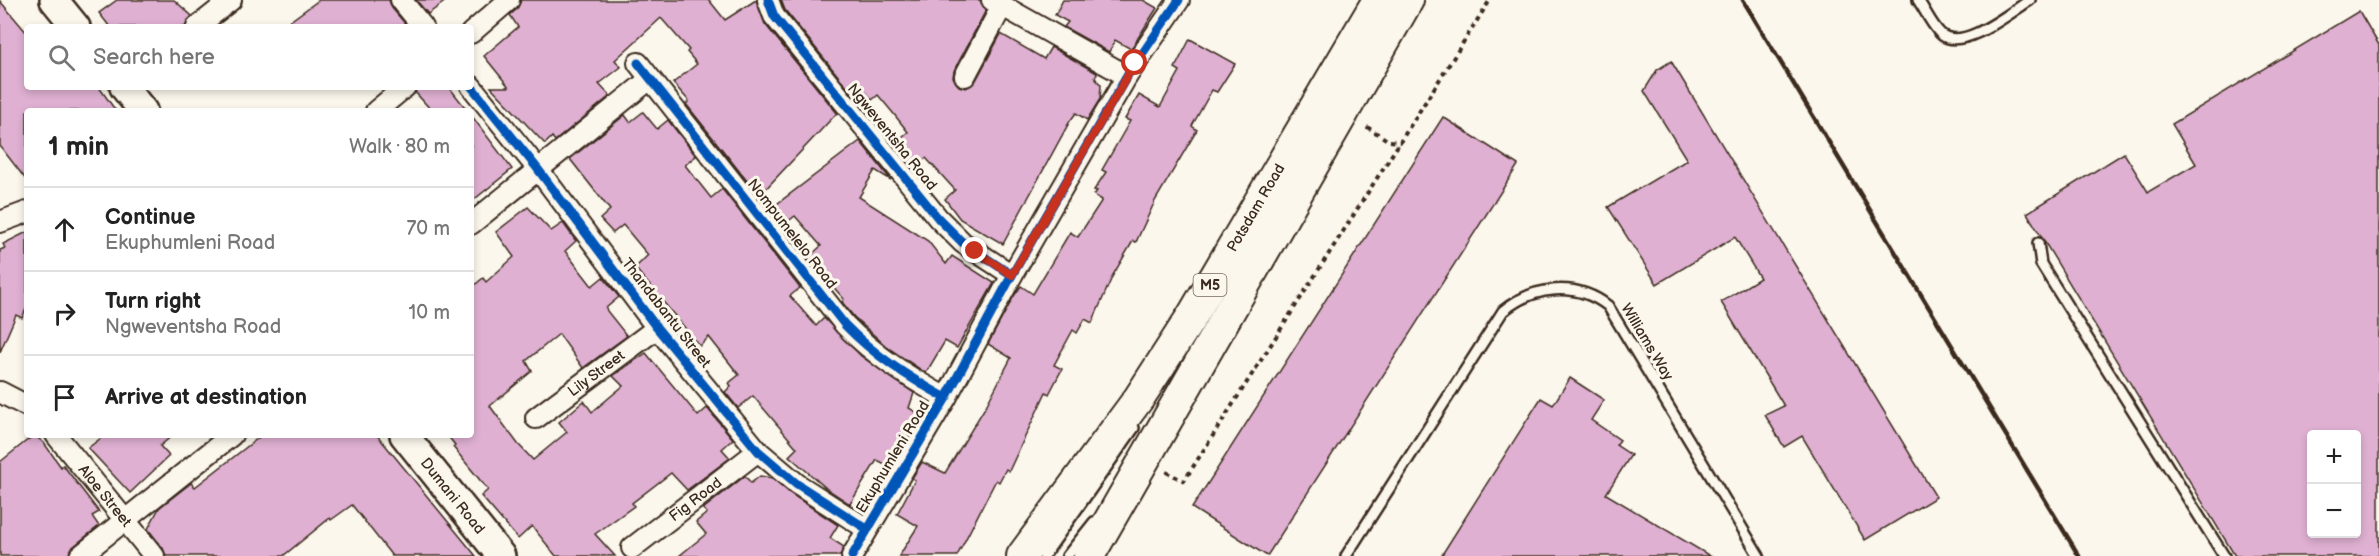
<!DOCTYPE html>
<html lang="en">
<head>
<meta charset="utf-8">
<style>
  body { margin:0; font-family:"Balsamiq Sans",sans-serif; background:#f6f6f6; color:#222 }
  .controls { position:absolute; right:18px; bottom:18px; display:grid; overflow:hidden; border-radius:6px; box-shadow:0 3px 9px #0003 }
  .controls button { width:54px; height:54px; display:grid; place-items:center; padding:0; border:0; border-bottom:2px solid #e0e0e0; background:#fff; color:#222; font:30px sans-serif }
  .stop { position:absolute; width:18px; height:18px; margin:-14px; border:4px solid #c8321e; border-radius:50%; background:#fff }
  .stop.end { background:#c8321e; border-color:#fff; box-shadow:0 2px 6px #0008 }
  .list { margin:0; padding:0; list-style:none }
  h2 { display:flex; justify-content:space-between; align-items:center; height:78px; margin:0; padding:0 24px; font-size:26px }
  h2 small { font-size:20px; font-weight:400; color:#767676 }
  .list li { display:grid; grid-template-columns:39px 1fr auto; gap:18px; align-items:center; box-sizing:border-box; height:84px; padding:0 24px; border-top:2px solid #e0e0e0 }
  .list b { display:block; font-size:22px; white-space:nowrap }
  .list p { margin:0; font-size:20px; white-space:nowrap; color:#767676 }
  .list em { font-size:20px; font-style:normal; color:#767676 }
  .icon { flex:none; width:33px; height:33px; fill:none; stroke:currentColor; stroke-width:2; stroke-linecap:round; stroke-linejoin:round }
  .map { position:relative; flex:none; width:2379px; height:556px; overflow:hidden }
  .search { position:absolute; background:#fff; box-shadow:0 3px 9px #0003; left:24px; top:24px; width:450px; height:66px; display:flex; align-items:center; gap:15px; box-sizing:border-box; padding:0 21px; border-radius:6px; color:#767676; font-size:22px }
  .panel { position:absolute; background:#fff; box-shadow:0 3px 9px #0003; left:24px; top:108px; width:450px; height:330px; border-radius:6px }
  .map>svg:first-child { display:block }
</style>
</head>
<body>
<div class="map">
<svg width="2379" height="556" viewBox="0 0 2379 556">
  <rect width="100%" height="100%" fill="#fbf7ec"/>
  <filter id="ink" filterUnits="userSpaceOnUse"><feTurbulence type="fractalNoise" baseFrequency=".0167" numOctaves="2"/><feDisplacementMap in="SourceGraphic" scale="12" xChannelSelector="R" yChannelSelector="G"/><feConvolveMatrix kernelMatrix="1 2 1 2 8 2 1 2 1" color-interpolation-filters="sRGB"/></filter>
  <g filter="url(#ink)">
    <g fill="#dfb0d2" stroke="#3b2a1e" stroke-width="1.5" fill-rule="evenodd">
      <polygon points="117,0 174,0 192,16 185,27 110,27 99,13"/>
      <polygon points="319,0 389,0 392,8 408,27 282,27"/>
      <polygon points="416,0 447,0 428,14"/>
      <polygon points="521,0 709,0 725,20 756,0 765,24 837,113 759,196 686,104 689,101 673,83 697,64 687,52 689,50 661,18 615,60 621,67 599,84 610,96 555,141 552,137 545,144 491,87 509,87 484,56 518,27 510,15 517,9"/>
      <polygon points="781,0 980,0 986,10 954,71 953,77 959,86 966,88 975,82 1001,34 1044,59 1051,47 1097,73 1095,78 1101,85 1100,99 1087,120 1076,113 1070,121 1003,244 960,219 945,199 955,190 926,158 913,169 893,144 908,132 893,113 878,95 872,100 863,89 855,97 785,10"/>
      <polygon points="1063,0 1143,0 1157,8 1131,49 1115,40 1109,52 1064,27 1068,22 1055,15"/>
      <polygon points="0,1 27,33 27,87 99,87 116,111 27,111 27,181 0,146"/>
      <path d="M2359,11L2379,45V556H2235L2027,213L2124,153L2148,192L2196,164L2172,124ZM2312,435H2356V534H2312Z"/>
      <polygon points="1190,39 1235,64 1217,92 1212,90 1192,126 1197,130 1155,201 1136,242 1133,241 1113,275 1092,323 1085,319 1077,333 1073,330 1054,365 1062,369 1049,394 1046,392 1009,471 1006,469 999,482 996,480 957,556 899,556 918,526 897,514 915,480 912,478 922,462 945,473 986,406 1011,358 988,344 1014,296 1021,286 1033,294 1070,232 1078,237 1102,200 1094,195 1097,191 1094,190 1106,172 1102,170 1130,121 1125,119 1139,95 1160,107 1180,71 1175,68"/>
      <polygon points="1671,61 1936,497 1865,540 1802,436 1784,447 1765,415 1784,406 1721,302 1760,278 1735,237 1657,284 1608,207 1687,160 1644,91 1657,70"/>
      <polygon points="417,87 449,87 468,111 432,111 415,92"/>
      <polygon points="643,112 657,129 668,120 696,156 685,165 711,198 722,189 800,288 790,296 816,326 824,318 861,356 914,393 909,408 921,415 901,451 891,467 877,460 850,504 826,488 789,456 797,448 753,396 738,408 725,392 731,386 729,383 739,375 709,337 700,346 635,268 648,255 623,225 613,233 600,219 610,210 570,159 625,115 630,122"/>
      <polygon points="471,115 512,169 471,202"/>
      <polygon points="1443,117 1518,165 1267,556 1192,508"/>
      <polygon points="860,141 891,180 875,170 859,197 928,241 946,264 952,256 994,283 957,348 945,341 926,373 887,347 854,317 842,302 844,299 808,258 821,246 795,216 782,226 769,210"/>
      <polygon points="528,207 551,231 563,223 576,241 565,251 592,286 603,277 619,297 606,308 607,311 627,336 583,368 559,334 526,361 532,371 490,406 518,444 533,460 567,432 559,422 584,401 592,412 623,386 613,376 646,353 698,416 707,408 733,439 722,449 730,458 687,490 671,473 632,503 634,506 595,534 615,556 556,556 532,526 518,539 481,496 488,490 453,447 455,445 447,435 471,435 471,288 483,278 486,282 514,257 496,232"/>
      <polygon points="27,232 27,307 22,318 16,315 0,352 0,250 5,248 3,244"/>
      <polygon points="1570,378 1604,400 1591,420 1620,440 1616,445 1631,455 1606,494 1710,556 1441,556 1541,398 1553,405"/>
      <polygon points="34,435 44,443 61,467 63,465 99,512 92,516 99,526 73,547 68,556 0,556 0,462"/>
      <polygon points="105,435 173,435 160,446 169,456 130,493 88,448"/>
      <polygon points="262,435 377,435 476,556 392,556 352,505 331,520 330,518 283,556 166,556 163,548 148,529 159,508 191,483 195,487"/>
      <polygon points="745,476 751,483 760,476 772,478 791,494 838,525 830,538 844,547 840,556 679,556 706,534 696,522 707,513 703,509"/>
    </g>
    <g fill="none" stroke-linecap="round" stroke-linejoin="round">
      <g stroke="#3b2a1e" stroke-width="14">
        <g id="lane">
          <path d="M1918,0C1925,10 1933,28 1942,35C1964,51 2011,12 2030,0"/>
          <polyline points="2038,243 2041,264 2224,556"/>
          <polyline points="1044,556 1134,428"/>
          <polyline points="1067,556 1094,522"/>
          <path d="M1346,556L1503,311C1533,286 1576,281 1608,306L1759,556"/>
        </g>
      </g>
      <g stroke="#3b2a1e" stroke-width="24">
        <g id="street">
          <polyline points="401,0 423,27"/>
          <polyline points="768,0 774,16 938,218 963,243 1012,275"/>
          <polyline points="992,0 1127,76"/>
          <polyline points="197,27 231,0"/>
          <polyline points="471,33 509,0"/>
          <path d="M638,63L845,325C875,356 908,377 946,398"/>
          <polyline points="965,76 1002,6"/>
          <polyline points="471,86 537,168 657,328 758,451 797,484 867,529"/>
          <polyline points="376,111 405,87"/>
          <polyline points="0,222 27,212"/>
          <polyline points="471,224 650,79"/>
          <polyline points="0,392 27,406"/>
          <path id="s1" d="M536,418L657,328"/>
          <path id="s2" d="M56,435L154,556"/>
          <path id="s3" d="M632,548L758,451"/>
          <polyline points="80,556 232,435"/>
          <polyline points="852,556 946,398 1012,275 1127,76 1179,0"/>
        </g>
      </g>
      <g stroke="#3b2a1e" stroke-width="32">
        <g id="secondary">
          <polyline points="54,0 76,27"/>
          <polyline points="124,87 143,111"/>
          <path id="s4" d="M404,435L501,556"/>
        </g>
      </g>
      <g stroke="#3b2a1e" stroke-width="34">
        <g id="primary">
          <path id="s5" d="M1022,556L1139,398L1192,316L1378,0"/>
          <polyline points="1089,556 1408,0"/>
        </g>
      </g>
      <g stroke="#3b2a1e" stroke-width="4" stroke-dasharray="4.5 4.5" stroke-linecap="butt">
        <polyline points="1367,127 1389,141 1400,142 1490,0"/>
        <polyline points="1166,472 1184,481 1400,142"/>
      </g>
      <use href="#lane" stroke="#fbf7ec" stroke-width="9"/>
      <use href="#street" stroke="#fbf7ec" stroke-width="20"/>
      <use href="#secondary" stroke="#fbf7ec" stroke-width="27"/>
      <use href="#primary" stroke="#fbf7ec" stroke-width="30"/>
      <polyline stroke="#3b2a1e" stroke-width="4.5" points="1743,0 2079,556"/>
      <g stroke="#fbf7ec" stroke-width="13">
        <g id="cycleway">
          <polyline points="768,0 774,16 938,218 963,243 1012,275"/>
          <path d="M638,63L845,325C875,356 908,377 946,398"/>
          <polyline points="471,86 537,168 657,328 758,451 797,484 867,529"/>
          <polyline points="852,556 946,398 1012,275 1127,76 1179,0"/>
        </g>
      </g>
      <use href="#cycleway" stroke="#0057b8" stroke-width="9"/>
    </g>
  </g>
  <g fill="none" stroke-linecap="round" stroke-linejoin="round" filter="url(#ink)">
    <polyline stroke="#c8321e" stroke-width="8" points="975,251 1012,275 1135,63"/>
  </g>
  <g text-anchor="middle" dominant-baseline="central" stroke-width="6" stroke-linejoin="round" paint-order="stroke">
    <rect fill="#fbf7ec" stroke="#75685c" stroke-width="1.5" x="1193.5" y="274" width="33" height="22" rx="4.5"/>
    <g font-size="14" font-weight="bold" fill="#3b2a1e">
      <text x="1210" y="285">M5</text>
    </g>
    <g font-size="15" fill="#3b2a1e" stroke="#fbf7ec">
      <text transform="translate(892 137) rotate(51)">Ngweventsha Road</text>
      <text stroke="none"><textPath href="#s5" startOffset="420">Potsdam Road</textPath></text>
      <text transform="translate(792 234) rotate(52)">Nompumelelo Road</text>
      <text transform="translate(666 313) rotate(52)">Thandabantu Street</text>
      <text transform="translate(1647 342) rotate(59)">Williams Way</text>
      <text stroke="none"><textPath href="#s1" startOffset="75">Lily Street</textPath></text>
      <text transform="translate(893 457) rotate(-59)">Ekuphumleni Road</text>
      <text stroke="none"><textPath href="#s2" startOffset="78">Aloe Street</textPath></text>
      <text stroke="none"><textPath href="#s4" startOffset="78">Dumani Road</textPath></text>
      <text stroke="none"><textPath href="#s3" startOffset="80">Fig Road</textPath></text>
    </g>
  </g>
</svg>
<div class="controls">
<button>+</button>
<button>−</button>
</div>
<div class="stop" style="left:1135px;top:63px"></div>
<div class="stop end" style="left:975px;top:251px"></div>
<div class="search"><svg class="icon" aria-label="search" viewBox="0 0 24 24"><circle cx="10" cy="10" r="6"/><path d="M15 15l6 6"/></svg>Search here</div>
<section class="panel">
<h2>1 min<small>Walk · 80 m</small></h2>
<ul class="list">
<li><svg class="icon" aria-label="ahead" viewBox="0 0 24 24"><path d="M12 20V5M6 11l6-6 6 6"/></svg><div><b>Continue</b><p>Ekuphumleni Road</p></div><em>70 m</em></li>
<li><svg class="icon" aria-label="right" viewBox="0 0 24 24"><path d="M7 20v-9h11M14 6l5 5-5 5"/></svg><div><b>Turn right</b><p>Ngweventsha Road</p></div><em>10 m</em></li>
<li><svg class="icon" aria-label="arrive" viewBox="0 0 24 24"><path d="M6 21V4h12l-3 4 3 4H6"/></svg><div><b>Arrive at destination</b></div></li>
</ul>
</section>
</div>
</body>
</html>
